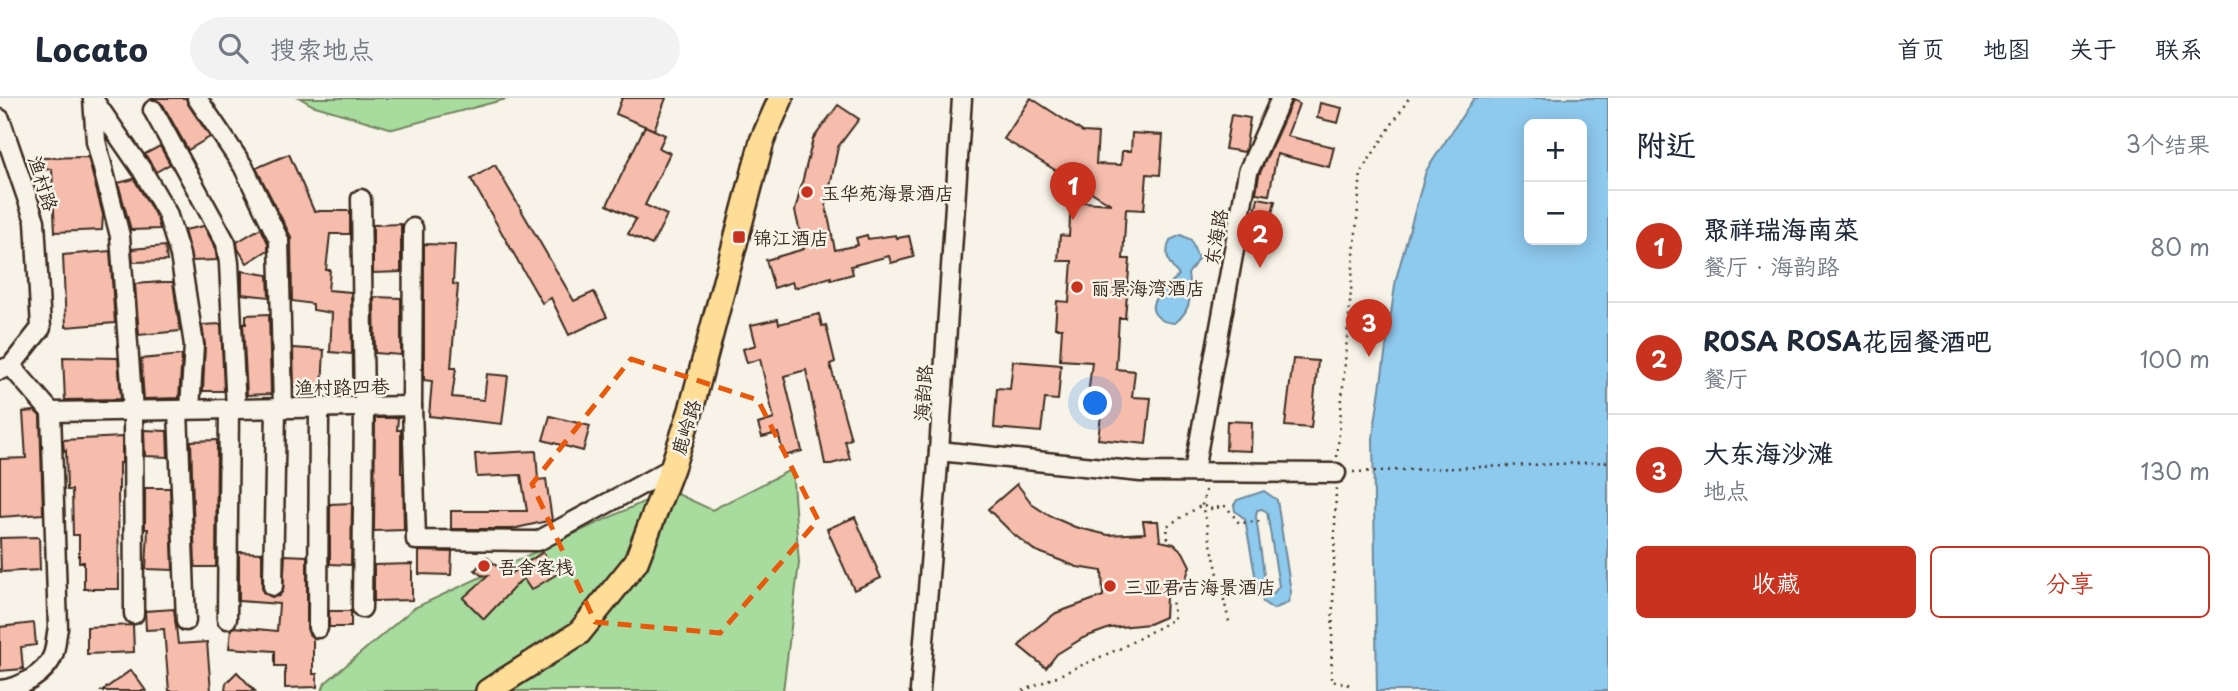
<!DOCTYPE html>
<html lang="zh">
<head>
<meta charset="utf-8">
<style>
  body { margin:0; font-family:"Playpen Sans","LXGW WenKai TC",sans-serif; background:#f2f2f3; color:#1f2937 }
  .controls { position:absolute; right:21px; top:21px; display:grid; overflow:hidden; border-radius:10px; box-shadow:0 4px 18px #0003 }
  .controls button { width:63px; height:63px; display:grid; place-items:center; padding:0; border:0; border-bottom:2px solid #e0e1e3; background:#fff; color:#1f2937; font:35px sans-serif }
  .you { position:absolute; left:1096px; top:306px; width:24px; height:24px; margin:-18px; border:5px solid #fff; border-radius:50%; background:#1a73e8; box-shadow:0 0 0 10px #1a73e833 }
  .badge { display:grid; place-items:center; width:46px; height:46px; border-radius:50%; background:#c8321e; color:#fff; font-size:23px; font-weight:700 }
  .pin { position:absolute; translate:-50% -58px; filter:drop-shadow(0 2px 4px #0008) }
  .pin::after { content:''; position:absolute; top:37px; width:24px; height:21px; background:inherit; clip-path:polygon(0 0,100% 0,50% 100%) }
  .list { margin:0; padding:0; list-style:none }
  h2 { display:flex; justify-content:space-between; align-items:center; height:91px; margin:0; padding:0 28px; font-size:30px }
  h2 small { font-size:23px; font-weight:400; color:#747a83 }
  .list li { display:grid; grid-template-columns:46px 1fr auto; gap:21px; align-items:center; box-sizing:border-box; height:112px; padding:0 28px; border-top:2px solid #e0e1e3 }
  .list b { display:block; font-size:26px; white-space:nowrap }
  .list p { margin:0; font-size:23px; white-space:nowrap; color:#747a83 }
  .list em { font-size:23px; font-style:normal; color:#747a83 }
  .actions { display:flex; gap:14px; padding:21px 28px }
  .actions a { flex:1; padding:16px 0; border:2px solid #c8321e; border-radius:10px; text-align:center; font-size:24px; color:#c8321e }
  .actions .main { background:#c8321e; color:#fff }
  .icon { flex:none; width:38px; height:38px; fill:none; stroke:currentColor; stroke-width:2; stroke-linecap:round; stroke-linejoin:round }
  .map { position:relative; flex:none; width:1608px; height:593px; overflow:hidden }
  header { display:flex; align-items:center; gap:42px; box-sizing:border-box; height:98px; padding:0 35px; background:#fff; border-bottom:2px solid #e0e1e3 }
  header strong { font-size:33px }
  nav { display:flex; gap:38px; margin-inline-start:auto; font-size:24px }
  .search { width:490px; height:63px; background:#f2f2f3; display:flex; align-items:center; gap:18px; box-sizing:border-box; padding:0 24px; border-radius:38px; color:#747a83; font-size:26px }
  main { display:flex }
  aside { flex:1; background:#fff }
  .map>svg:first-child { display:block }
</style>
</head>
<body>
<header>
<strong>Locato</strong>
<div class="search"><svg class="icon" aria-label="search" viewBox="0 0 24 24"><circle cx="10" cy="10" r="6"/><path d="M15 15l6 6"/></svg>搜索地点</div>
<nav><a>首页</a><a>地图</a><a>关于</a><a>联系</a></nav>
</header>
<main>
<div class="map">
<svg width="1608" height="593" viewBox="0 0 1608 593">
  <rect width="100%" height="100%" fill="#f7f3e8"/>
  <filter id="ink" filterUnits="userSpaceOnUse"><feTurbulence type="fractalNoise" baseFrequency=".0143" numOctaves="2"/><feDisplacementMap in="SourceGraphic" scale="14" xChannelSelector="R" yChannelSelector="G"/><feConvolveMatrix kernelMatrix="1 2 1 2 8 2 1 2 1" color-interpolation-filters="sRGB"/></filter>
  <g filter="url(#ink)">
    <g fill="#a8dc9e" stroke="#72835e" stroke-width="2">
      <polygon points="300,0 510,0 393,31 312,7"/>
      <polygon points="792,371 799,465 783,593 322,593 325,585 414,510 669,392 712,412"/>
    </g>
    <g fill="#8ec9ee" stroke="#6d899b" stroke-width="2" fill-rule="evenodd">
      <path d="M1474,0H1608V593H1377L1373,339L1396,181L1426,73ZM1529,26H1582V142H1529Z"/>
      <path d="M1181,137L1191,142L1198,161L1188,176C1191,196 1193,211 1175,225C1167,224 1161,224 1155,216C1145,202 1170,187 1179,177C1168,166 1164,157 1170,142Z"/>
      <path d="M1264,393L1277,402L1291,494L1288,505L1273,511L1263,504L1257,488L1245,421L1235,413L1234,407L1237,402ZM1262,411L1267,414L1279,488L1273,496L1266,491L1256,419L1257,412Z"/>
    </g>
    <g fill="#f6bdad" stroke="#3b2a1e" stroke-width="2">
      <polygon points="186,0 188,6 210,39 188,52 163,7 152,0"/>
      <polygon points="622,0 666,0 654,32 616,16"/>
      <polygon points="1031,0 1083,34 1098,35 1096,66 1121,67 1122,53 1131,53 1132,35 1163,37 1160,77 1147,76 1144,112 1126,111 1123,161 1130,161 1125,220 1119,220 1116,271 1135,273 1132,299 1151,300 1146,346 1098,341 1102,309 1087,307 1092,264 1060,262 1062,230 1055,230 1057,203 1069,204 1072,163 1058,163 1060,137 1069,138 1071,103 1111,106 1004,41"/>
      <polygon points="1292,3 1299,6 1287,38 1334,49 1329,69 1277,56 1269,97 1256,95 1259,77"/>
      <polygon points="1320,5 1342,10 1338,25 1317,20"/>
      <polygon points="838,7 859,21 838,49 826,108 835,152 858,147 856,140 867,137 868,141 896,137 897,140 909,138 914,159 891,165 889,158 851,168 853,176 831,182 831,179 794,190 792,184 774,190 766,162 804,151 795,113 813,41"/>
      <polygon points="1231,17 1250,20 1245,54 1225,51"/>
      <polygon points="645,28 665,37 659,50 670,55 645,107 667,117 652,147 628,136 636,121 607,107"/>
      <polygon points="160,48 170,66 156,74 145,56"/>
      <polygon points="289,56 314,113 350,113 350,136 330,136 326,172 330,172 328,192 351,194 352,256 330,254 332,215 313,212 313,206 292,203 291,139 256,70"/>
      <polygon points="88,59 103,117 102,132 55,134 52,71 39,72 39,60"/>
      <polygon points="495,67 574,203 594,194 607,219 569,237 551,200 542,205 471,81"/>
      <polygon points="134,81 157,120 160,131 131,132 118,85"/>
      <polygon points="1258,100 1275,103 1268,132 1252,129"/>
      <polygon points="401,126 401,174 373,175 373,127"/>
      <polygon points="204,128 215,149 217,162 192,163 184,132"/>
      <polygon points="261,130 268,145 268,152 247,165 238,151 237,144"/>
      <polygon points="424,146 455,147 453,186 458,187 451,270 456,270 452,299 484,302 487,276 508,278 502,326 429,318 432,283 424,282"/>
      <polygon points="165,148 167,163 133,164 132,151"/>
      <polygon points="110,153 115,225 66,229 63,157"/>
      <polygon points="242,173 268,177 269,199 242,196"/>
      <polygon points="162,184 173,184 180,233 139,237 135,186"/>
      <polygon points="374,199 401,200 401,257 375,255"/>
      <polygon points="269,216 271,296 247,297 243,226 246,226 246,217"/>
      <polygon points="819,216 822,228 826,227 835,264 830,266 851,341 845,343 850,361 831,366 825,366 806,272 784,278 802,353 784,358 778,335 762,339 758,326 774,321 760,261 747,265 743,251 756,247 751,227 778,221 779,226"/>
      <polygon points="221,226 224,293 203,293 205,247 202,227"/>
      <polygon points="293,250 324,252 322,290 294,288"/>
      <polygon points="182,257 179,300 144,301 141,261"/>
      <polygon points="63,259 118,260 121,301 65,302"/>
      <polygon points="1293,261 1318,263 1311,330 1285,328"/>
      <polygon points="1013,263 1061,267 1058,302 1045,301 1041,334 994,330 997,290 1010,291"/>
      <polygon points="35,313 40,318 43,416 0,419 0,361 26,360 23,314"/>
      <polygon points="550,318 590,328 583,353 543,342"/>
      <polygon points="375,320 398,320 397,332 401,332 401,375 403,375 404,432 374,433"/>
      <polygon points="1227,323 1252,324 1251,353 1226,352"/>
      <polygon points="144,332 167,333 168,359 145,358"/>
      <polygon points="122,339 122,365 119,365 119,391 118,391 119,491 84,491 84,464 79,464 79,437 73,437 72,392 67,392 66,352 64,353 63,342"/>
      <polygon points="217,342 216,469 195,469 191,343"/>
      <polygon points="536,353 538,382 546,381 552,422 512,431 451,431 451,413 527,413 521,377 477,379 475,356"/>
      <polygon points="1017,386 1033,407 1050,418 1075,429 1108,437 1145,435 1143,423 1158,423 1160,443 1174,446 1183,454 1190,468 1185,483 1179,492 1166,499 1165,519 1149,526 1110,530 1083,540 1057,556 1046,570 1019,548 1031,534 1056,515 1103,498 1102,473 1077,469 1034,452 1012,435 988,411"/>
      <polygon points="145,390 170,390 173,472 146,471 148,431 145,431"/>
      <polygon points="352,405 351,467 330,466 330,406"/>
      <polygon points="855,419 881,480 854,492 827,431"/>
      <polygon points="39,439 40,472 1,474 0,440"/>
      <polygon points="419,453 452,454 451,477 419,476"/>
      <polygon points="239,454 262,455 262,488 263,494 272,499 279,498 283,493 285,457 307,458 307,530 309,536 313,540 313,576 317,576 317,589 285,590 285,568 275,568 275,553 229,550 231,531 234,529 277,533 279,506 239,503"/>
      <polygon points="543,454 557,476 531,492 523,480 484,521 463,500 488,478 481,477 475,472 487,459 507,478"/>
      <polygon points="412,466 412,502 374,503 374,467"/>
      <polygon points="174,511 178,546 207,544 211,593 169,593 164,531 146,532 145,513"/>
      <rect x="329" y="513" width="22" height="16"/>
      <polygon points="34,525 36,547 21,549 23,571 0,573 0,529"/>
      <polygon points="133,527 134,554 87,556 87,529"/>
      <polygon points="131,572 146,593 102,593"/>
      <polygon points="237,574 255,593 225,593 226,585"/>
    </g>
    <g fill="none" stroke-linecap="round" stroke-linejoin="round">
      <g stroke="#3b2a1e" stroke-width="23">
        <g id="minor">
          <polyline points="197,0 243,68 279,142 283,310"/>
          <polyline points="93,1 96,43 120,138 133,313 134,516"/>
          <polyline points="93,1 142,72 167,115 180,157 194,247 190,311"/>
          <polyline points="153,12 226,145 229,165 236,311"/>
          <polyline points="0,21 35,123 41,230 11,268 0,272"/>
          <polyline points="361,101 364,309 362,510"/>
          <polyline points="11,268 51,314 412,308 416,442 538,443 672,370"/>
          <polyline points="412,308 413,130"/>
          <polyline points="178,312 186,523"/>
          <polyline points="939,353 1141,374 1336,375"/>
          <polyline points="1194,373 1248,74 1281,0"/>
          <polyline points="273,488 276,310"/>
          <polyline points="227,521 229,311"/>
          <polyline points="318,530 319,309"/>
          <path d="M0,592C19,591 46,576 53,557C56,549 56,538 58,530L51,314"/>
          <polyline points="920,593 939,353 962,0"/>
        </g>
      </g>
      <g stroke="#3b2a1e" stroke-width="28">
        <polyline id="major" points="488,593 579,535 636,464 672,370 691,312 762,43 781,0"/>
      </g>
      <g stroke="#3b2a1e" stroke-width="2.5" stroke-dasharray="2 5" stroke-linecap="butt">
        <polyline points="1337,359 1361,74 1409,0"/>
        <polyline points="1353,374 1608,364"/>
        <polyline points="1336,390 1331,583 1348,586 1346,593"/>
        <polyline points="1206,392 1202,407 1230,528"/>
        <polyline points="1168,441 1167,428 1202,407 1210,411 1226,408 1239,425 1264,423"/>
        <polyline points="1220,486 1273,484"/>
        <polyline points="1023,593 1121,550 1174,521 1172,500"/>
      </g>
      <use href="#minor" stroke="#f7f3e8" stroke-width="18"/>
      <use href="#major" stroke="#fedd96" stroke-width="23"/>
    </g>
  </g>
  <path fill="none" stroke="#e8590c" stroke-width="5" stroke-dasharray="14 9" stroke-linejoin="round" d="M631,261L758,302L818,422L720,535L595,524L532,386Z"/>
  <g fill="#c8321e" stroke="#f7f3e8" stroke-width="2.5">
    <circle cx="807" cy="94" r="7"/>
    <rect x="732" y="132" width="14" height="14" rx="3.5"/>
    <circle cx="1077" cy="189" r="7"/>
    <circle cx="484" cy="468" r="7"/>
    <circle cx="1110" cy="488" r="7"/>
  </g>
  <g text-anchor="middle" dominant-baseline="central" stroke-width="5" stroke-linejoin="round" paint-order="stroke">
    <g font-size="19" fill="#3b2a1e" stroke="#f7f3e8">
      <text transform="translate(44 85) rotate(72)">渔村路</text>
      <text transform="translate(1215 139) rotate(-80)">东海路</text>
      <text transform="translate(342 288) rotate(-1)">渔村路四巷</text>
      <text transform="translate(922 295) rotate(-86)">海韵路</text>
      <text transform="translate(685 329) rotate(-73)">鹿岭路</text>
    </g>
    <g font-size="19" fill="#3b2a1e" stroke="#f7f3e8" text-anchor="start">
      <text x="821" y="94">玉华苑海景酒店</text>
      <text x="753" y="139">锦江酒店</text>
      <text x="1091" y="189">丽景海湾酒店</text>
      <text x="498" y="468">吾舍客栈</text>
      <text x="1124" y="488">三亚君吉海景酒店</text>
    </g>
  </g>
</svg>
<div class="controls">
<button>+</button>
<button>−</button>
</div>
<div class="you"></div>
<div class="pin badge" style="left:1073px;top:122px">1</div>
<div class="pin badge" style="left:1260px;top:170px">2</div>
<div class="pin badge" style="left:1369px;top:259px">3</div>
</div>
<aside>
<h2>附近<small>3个结果</small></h2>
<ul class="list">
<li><span class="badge">1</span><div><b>聚祥瑞海南菜</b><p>餐厅 · 海韵路</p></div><em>80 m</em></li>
<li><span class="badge">2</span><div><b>ROSA ROSA花园餐酒吧</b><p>餐厅</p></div><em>100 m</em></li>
<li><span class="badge">3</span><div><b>大东海沙滩</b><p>地点</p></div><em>130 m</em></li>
</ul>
<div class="actions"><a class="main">收藏</a><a>分享</a></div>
</aside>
</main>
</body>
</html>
